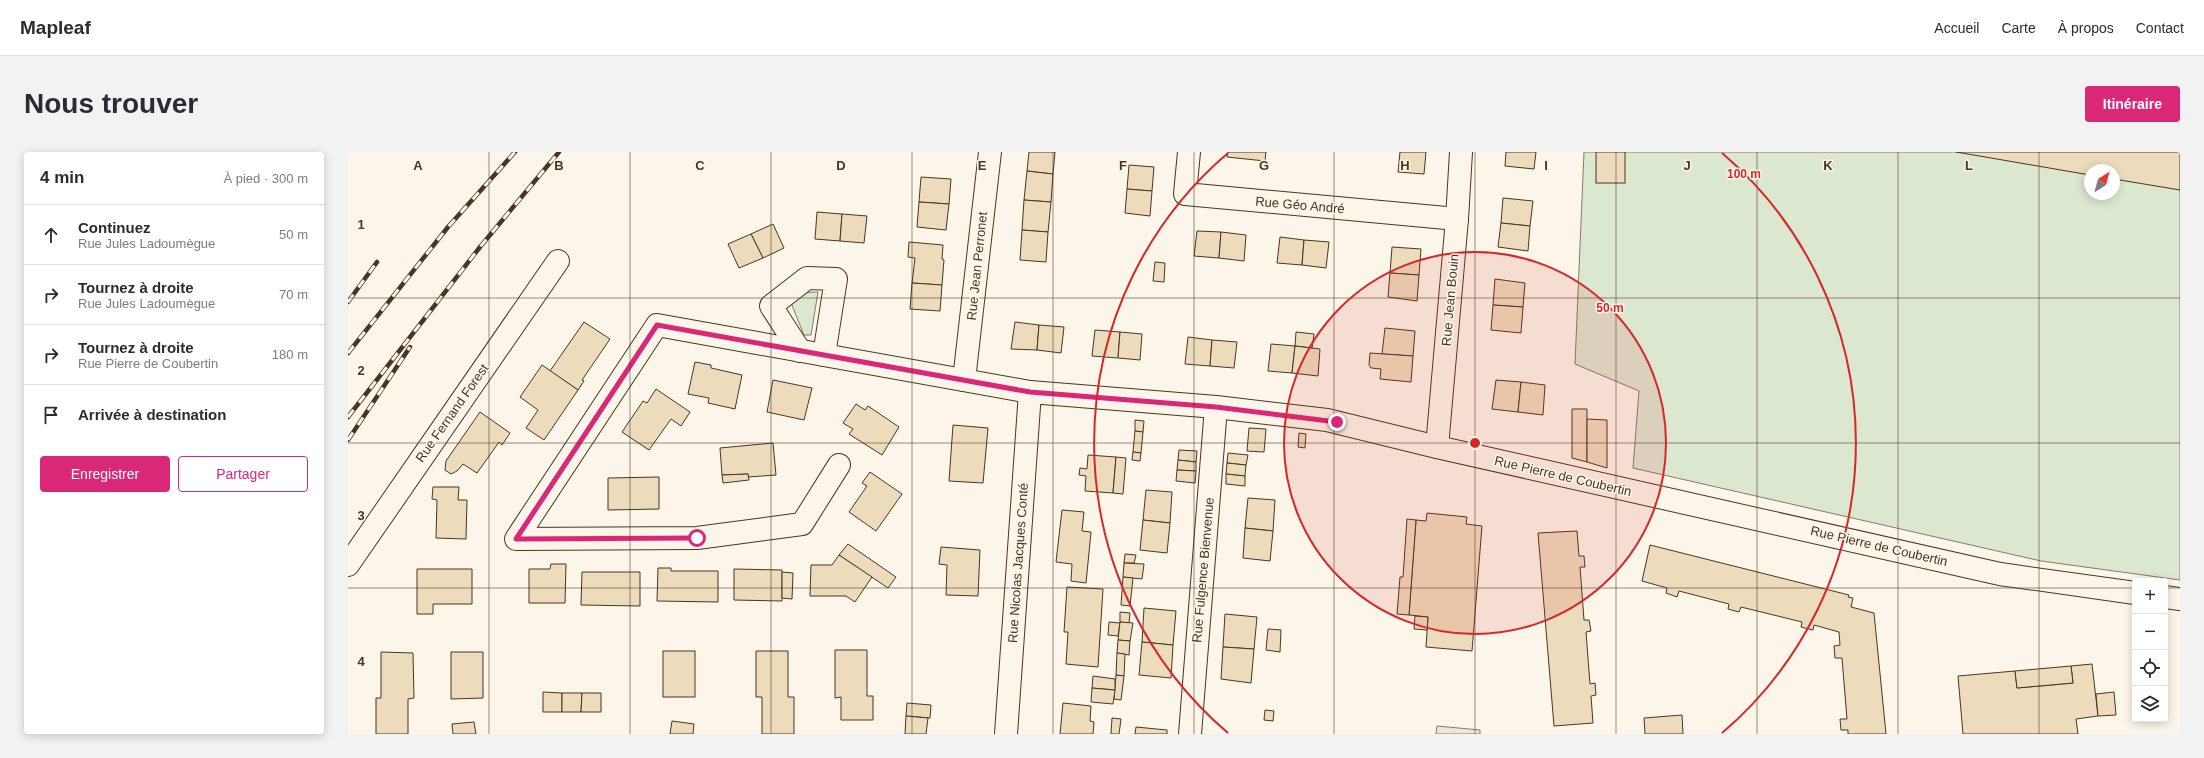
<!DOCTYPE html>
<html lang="fr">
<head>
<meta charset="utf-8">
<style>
  body { margin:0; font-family:Arial,sans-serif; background:#f2f2f3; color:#2b2b33 }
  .controls { position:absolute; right:12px; bottom:12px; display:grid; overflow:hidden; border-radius:4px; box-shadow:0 2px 10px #0003 }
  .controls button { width:36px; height:36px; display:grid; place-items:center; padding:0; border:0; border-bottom:1px solid #e1e1e2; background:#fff; color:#2b2b33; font:20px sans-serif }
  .compass { position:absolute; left:1736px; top:12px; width:36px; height:36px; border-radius:50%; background:#fff; box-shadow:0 2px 10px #0003; rotate:36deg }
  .stop { position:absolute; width:12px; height:12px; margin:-9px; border:3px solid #db2777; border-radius:50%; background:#fff }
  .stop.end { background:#db2777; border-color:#fff; box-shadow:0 1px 4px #0008 }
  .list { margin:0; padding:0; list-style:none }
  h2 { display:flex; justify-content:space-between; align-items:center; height:52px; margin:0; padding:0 16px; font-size:17px }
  h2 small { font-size:13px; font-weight:400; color:#7c7c81 }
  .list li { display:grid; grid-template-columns:26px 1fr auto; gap:12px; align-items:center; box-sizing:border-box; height:60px; padding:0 16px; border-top:1px solid #e1e1e2 }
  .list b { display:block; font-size:15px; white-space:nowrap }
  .list p { margin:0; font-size:13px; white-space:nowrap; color:#7c7c81 }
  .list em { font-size:13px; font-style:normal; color:#7c7c81 }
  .actions { display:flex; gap:8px; padding:12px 16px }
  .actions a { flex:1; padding:9px 0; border:1px solid #db2777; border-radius:4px; text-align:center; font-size:14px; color:#db2777 }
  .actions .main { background:#db2777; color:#fff }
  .icon { flex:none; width:22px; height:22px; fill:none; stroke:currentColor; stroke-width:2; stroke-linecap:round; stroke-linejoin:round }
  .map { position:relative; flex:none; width:1832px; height:582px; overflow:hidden; border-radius:4px }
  header { display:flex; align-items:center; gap:24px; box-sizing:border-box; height:56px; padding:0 20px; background:#fff; border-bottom:1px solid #e1e1e2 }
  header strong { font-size:19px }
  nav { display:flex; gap:22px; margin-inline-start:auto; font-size:14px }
  .intro { display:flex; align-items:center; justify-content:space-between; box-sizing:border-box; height:96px; padding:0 24px }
  h1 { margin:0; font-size:28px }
  .button { padding:10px 18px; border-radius:4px; background:#db2777; color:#fff; font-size:14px; font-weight:700 }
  main { display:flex; gap:24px; padding:0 24px }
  aside { flex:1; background:#fff; border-radius:4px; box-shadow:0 2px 10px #0003 }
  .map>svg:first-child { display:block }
</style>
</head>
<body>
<header>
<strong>Mapleaf</strong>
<nav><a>Accueil</a><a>Carte</a><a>À propos</a><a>Contact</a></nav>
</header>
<div class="intro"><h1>Nous trouver</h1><a class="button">Itinéraire</a></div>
<main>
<aside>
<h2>4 min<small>À pied · 300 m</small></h2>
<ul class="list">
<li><svg class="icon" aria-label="ahead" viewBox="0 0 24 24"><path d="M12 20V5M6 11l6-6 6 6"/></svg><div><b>Continuez</b><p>Rue Jules Ladoumègue</p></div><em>50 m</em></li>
<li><svg class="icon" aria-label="right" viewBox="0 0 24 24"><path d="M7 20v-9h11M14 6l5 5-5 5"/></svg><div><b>Tournez à droite</b><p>Rue Jules Ladoumègue</p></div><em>70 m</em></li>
<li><svg class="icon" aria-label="right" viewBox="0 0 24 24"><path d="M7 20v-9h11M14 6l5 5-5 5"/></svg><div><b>Tournez à droite</b><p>Rue Pierre de Coubertin</p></div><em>180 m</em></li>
<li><svg class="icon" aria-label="arrive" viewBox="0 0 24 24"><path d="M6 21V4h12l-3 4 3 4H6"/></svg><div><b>Arrivée à destination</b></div></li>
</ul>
<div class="actions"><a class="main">Enregistrer</a><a>Partager</a></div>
</aside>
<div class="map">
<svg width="1832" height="582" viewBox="0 0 1832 582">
  <rect width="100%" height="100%" fill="#fbf6e9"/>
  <g fill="#dce7d0" stroke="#887966" fill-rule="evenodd">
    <path d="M1236,0H1832V428L1693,409L1285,316L1291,239L1227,212ZM1742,18H1766V42H1742Z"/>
    <polygon points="470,140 463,183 456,183 439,141"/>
  </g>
  <polygon fill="#ede7d9" stroke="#887966" points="1089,574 1132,578 1132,582 1088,582"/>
  <g fill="#ecdcbc" stroke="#4a3520">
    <polygon points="681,0 707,0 705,22 679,19"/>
    <polygon points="880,0 918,0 917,9 879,5"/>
    <polygon points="1052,0 1078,0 1076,22 1050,20"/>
    <polygon points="1158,0 1188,0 1186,17 1157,14"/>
    <rect x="1248" y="0" width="29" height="31"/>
    <polygon points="1608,0 1832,0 1832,38 1766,27 1766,18 1742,18 1742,23"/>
    <polygon points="781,13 806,15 804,39 779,37"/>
    <polygon points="679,19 705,22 703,50 676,48"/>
    <polygon points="573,25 603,27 601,52 571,50"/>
    <polygon points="779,37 804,39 802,64 777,61"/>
    <polygon points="1155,46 1185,49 1182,74 1153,71"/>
    <polygon points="676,48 703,50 700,80 674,78"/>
    <polygon points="571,50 601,52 598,78 569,75"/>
    <polygon points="469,60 494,62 492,89 467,87"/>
    <polygon points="494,62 519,64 516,91 492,89"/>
    <polygon points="1153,71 1182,74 1180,99 1150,95"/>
    <polygon points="425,72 436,96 415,106 403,82"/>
    <polygon points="674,78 700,80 698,110 672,108"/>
    <polygon points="849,79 873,80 871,106 846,104"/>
    <polygon points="873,80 898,83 896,109 871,106"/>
    <polygon points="403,82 415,106 391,116 380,92"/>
    <polygon points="932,85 956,88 954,113 929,111"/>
    <polygon points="956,88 981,90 978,116 954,113"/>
    <polygon points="561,90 595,93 594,107 596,108 594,133 564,131 567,106 560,105"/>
    <polygon points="1044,95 1073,97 1071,123 1042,121"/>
    <polygon points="807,110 817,111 816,130 805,129"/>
    <polygon points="1042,121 1071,123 1069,149 1040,145"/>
    <polygon points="1147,127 1177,131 1175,155 1145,153"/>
    <polygon points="564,131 594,133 592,159 562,157"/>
    <polygon points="1145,153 1175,155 1173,181 1143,178"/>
    <polygon points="236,170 262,187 234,228 236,229 230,238 202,219"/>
    <polygon points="667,170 691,173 689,198 663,197"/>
    <polygon points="691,173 716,175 713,201 689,198"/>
    <polygon points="1037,176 1067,179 1065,204 1034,202"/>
    <polygon points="747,178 772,180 770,206 744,204"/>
    <polygon points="772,180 794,182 792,208 770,206"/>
    <polygon points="948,180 966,182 964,196 947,194"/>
    <polygon points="840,185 864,188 862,214 837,212"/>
    <polygon points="864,188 889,190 886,216 862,214"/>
    <polygon points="923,192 947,194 944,221 920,219"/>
    <polygon points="947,194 972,197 970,224 944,221"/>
    <polygon points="1022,201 1065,204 1063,230 1032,227 1033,217 1023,216 1021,213"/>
    <polygon points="347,210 363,213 363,216 394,223 387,257 360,251 361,246 340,242"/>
    <polygon points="194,213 230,238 196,288 178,276 190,258 172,245"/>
    <polygon points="425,228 464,236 456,268 419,260"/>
    <polygon points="1148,228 1173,230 1170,260 1144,257"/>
    <polygon points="1173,230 1197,233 1195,263 1170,260"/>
    <polygon points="308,237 342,260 333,274 323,267 301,298 274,280 295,249 299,251"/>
    <polygon points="508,252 517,258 520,254 551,275 534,303 501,282 505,277 495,271"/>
    <polygon points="1224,257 1239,257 1239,310 1224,306"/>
    <polygon points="132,260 162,281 154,293 151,290 129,321 115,312 109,319 103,322 97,318 98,309"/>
    <polygon points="1239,267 1259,268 1259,316 1239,310"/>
    <polygon points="787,268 796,269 795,280 787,279"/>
    <polygon points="605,273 640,276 635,331 601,329"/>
    <polygon points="901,276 918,277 916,300 899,299"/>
    <polygon points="787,279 795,280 793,301 785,300"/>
    <polygon points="951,281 958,282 957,296 950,295"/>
    <polygon points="425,291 428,323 400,325 400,322 374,323 372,296"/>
    <polygon points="831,298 849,299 848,310 830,308"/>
    <polygon points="785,300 793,301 792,309 784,308"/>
    <polygon points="880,301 900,303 898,313 879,311"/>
    <polygon points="740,303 768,305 765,341 737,339 738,324 731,323 732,316 739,317"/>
    <polygon points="768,305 778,306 775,342 765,341"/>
    <polygon points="830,308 848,310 848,319 829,318"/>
    <polygon points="879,311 898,313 897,324 878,322"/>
    <polygon points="829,318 848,319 847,331 828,329"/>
    <polygon points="522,320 554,342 528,379 501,360 519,334 514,331"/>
    <polygon points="400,322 401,328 375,331 374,323"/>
    <polygon points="878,322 897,324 897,334 878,332"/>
    <polygon points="311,325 311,357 260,358 260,326"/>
    <polygon points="85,335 111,335 110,348 119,348 118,387 88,386 89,348 84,347"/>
    <polygon points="798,338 824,340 822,371 795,368"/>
    <polygon points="900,346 927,348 925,379 897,376"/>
    <polygon points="714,358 736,360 734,379 743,380 738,431 723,429 724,412 708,410"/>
    <polygon points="1079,361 1119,365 1118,372 1134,374 1124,499 1078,495 1080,465 1061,463 1068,368 1078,369"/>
    <polygon points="1059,367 1068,368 1061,463 1049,462 1052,425 1055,425"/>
    <polygon points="795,368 822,371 819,401 792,398"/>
    <polygon points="897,376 925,379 922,409 895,406"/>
    <polygon points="1229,379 1231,404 1236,404 1237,415 1232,415 1236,468 1241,468 1243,479 1238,480 1242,532 1247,531 1248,543 1243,544 1245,571 1206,574 1190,381"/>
    <polygon points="500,392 548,425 540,436 491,403"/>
    <polygon points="1302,393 1501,443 1500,445 1505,446 1503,455 1526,461 1538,582 1500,582 1500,578 1493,578 1492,567 1499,567 1494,506 1487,506 1486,494 1492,493 1491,480 1466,473 1465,478 1453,475 1454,470 1393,455 1391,460 1380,457 1381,452 1331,439 1329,445 1318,441 1319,436 1294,429"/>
    <polygon points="593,395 632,398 630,444 598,443 599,413 591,412"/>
    <polygon points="777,402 788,403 786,411 776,411"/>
    <polygon points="491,403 524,425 507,450 498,444 462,444 463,413 484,413"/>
    <polygon points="776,411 796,412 794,427 775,425"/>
    <polygon points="203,412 218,412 217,451 181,451 181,417 202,417"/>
    <polygon points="310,416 323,416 323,419 370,419 370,450 309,449"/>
    <polygon points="69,417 124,417 124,452 85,452 85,462 69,462"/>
    <polygon points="386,417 434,418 434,449 386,448"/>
    <polygon points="234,420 292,420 292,454 233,453"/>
    <polygon points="434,420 445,421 444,447 434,446"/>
    <polygon points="775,425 785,426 782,454 773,453"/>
    <polygon points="719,435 755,437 750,515 718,512 720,480 716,480"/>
    <polygon points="796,456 828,459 825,493 794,490"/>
    <polygon points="772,460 782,461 781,471 772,470"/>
    <polygon points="877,462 909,465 906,497 875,495"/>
    <polygon points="1067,464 1080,465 1079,478 1066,477"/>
    <polygon points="761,470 772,471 770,484 760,483"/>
    <polygon points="772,470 785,471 782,489 770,488"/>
    <polygon points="920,477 933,478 932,500 918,498"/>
    <polygon points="770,488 782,489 781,503 769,501"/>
    <polygon points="794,490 825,493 823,526 791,523"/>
    <polygon points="875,495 906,497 903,531 873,527"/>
    <polygon points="487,498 519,498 519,544 525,544 525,568 493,568 493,545 487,546"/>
    <rect x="315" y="499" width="32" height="46"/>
    <polygon points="408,499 440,499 440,545 446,545 446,582 414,582 414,545 408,545"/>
    <polygon points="33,500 65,501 66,546 60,547 60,582 28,582 28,546 33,546"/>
    <polygon points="103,500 135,500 135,546 103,547"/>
    <polygon points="769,501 777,502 776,524 768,523"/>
    <polygon points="1744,512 1750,564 1728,567 1730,582 1615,582 1610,524 1667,519 1669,536 1725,531 1723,514"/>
    <polygon points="1723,514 1725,531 1669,536 1667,519"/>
    <polygon points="768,523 776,524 773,548 766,547"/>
    <polygon points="745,524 767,527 767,538 744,536"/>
    <polygon points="744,536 767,538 765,552 743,550"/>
    <polygon points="195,540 214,541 214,560 195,560"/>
    <polygon points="1766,540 1768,563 1750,564 1748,542"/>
    <polygon points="214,541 234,541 233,560 214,560"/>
    <polygon points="234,541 253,541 253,560 233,560"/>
    <polygon points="559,551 583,553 582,566 558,564"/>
    <polygon points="715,551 743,554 742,569 746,570 745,582 712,582"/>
    <polygon points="917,558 926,559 925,569 916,568"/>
    <polygon points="1334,563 1335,582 1297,582 1296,566"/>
    <polygon points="558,564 580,566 578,582 557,582"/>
    <polygon points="764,566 773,567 771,582 763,582"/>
    <polygon points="324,569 346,572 345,582 322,582"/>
    <polygon points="126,570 128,582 105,582 104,572"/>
    <polygon points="788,575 819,578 819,582 787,582"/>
  </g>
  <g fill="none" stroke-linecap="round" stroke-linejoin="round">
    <g stroke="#4a3520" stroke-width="24">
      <g id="street">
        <polyline points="841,0 837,42 1109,67"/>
        <polyline points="452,199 423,154 459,126 488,127 476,203"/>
        <polyline points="616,228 642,0"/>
        <polyline points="1089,295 1109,67 1113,0"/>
        <polyline points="491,313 454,372 349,386 168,387 309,173 682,240 868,255 979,268 1089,295 1652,422 1787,441"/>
        <polyline points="0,413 210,109"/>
        <polyline points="1817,445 1832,447"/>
        <polyline points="658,582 682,240"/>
        <polyline points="842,582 868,255"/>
      </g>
    </g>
    <use href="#street" stroke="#fbf6e9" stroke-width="22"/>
    <g stroke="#4a3520" stroke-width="4.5">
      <g id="rail">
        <polyline points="0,150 29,110"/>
        <polyline points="0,201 100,75 167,0"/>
        <polyline points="0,265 132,95 211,0"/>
        <polyline points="0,288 62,195"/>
      </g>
    </g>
    <use href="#rail" stroke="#fbf6e9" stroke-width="3" stroke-dasharray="9" stroke-linecap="butt"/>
  </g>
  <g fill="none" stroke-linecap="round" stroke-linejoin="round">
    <polyline stroke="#db2777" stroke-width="5" points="349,386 168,387 309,173 682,240 868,255 989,270"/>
  </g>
  <path fill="none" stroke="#4a3520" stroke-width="1" stroke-opacity="0.55" d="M141,0V582M282,0V582M423,0V582M564,0V582M705,0V582M846,0V582M986,0V582M1127,0V582M1268,0V582M1409,0V582M1550,0V582M1691,0V582M0,146H1832M0,291H1832M0,436H1787M1817,436H1832"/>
  <circle cx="1127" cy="291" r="191" fill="#d62828" fill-opacity=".12"/>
  <g fill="none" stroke="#d62828" stroke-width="2">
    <circle cx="1127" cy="291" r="191"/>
    <path d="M880 581A381 381 0 0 1 880 1M1374 1A381 381 0 0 1 1374 581"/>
  </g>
  <g text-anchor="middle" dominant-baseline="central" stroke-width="3" stroke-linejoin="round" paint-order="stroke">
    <g font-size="13" fill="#4a3520" stroke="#fbf6e9">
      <text transform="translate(952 53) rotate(5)">Rue Géo André</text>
      <text transform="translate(629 114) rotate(-84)">Rue Jean Perronet</text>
      <text transform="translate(1102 148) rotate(-85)">Rue Jean Bouin</text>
      <text transform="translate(104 261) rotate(-55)">Rue Fernand Forest</text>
      <text transform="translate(1215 324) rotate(13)">Rue Pierre de Coubertin</text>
      <text transform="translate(1531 394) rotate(13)">Rue Pierre de Coubertin</text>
      <text transform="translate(670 411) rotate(-86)">Rue Nicolas Jacques Conté</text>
      <text transform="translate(855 418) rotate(-85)">Rue Fulgence Bienvenue</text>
    </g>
  </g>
  <g font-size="13" text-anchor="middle" font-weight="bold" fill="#4a3520" stroke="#fbf6e9" stroke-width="3" stroke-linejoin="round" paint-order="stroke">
    <text x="70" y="18">A</text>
    <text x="211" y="18">B</text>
    <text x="352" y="18">C</text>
    <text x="493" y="18">D</text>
    <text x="634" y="18">E</text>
    <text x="775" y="18">F</text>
    <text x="916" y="18">G</text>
    <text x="1057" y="18">H</text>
    <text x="1198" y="18">I</text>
    <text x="1339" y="18">J</text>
    <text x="1480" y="18">K</text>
    <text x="1621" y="18">L</text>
    <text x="13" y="77">1</text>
    <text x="13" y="223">2</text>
    <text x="13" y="368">3</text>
    <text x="13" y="514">4</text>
  </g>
  <circle cx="1127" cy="291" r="6" fill="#d62828" stroke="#fbf6e9" stroke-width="2"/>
  <g font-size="12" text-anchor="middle" font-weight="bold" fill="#d62828" stroke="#fbf6e9" stroke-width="3" stroke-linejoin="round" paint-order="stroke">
    <text x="1396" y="26">100 m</text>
    <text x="1262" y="160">50 m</text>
  </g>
</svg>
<div class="controls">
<button>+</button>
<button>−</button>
<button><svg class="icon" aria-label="locate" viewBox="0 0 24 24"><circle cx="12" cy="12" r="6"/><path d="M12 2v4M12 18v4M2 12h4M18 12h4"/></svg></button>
<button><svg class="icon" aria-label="layers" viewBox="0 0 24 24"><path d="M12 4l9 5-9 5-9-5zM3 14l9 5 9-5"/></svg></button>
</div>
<svg class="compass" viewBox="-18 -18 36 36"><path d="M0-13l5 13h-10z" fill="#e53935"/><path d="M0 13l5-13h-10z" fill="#7c7c81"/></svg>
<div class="stop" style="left:349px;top:386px"></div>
<div class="stop end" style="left:989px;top:270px"></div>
</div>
</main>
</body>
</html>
